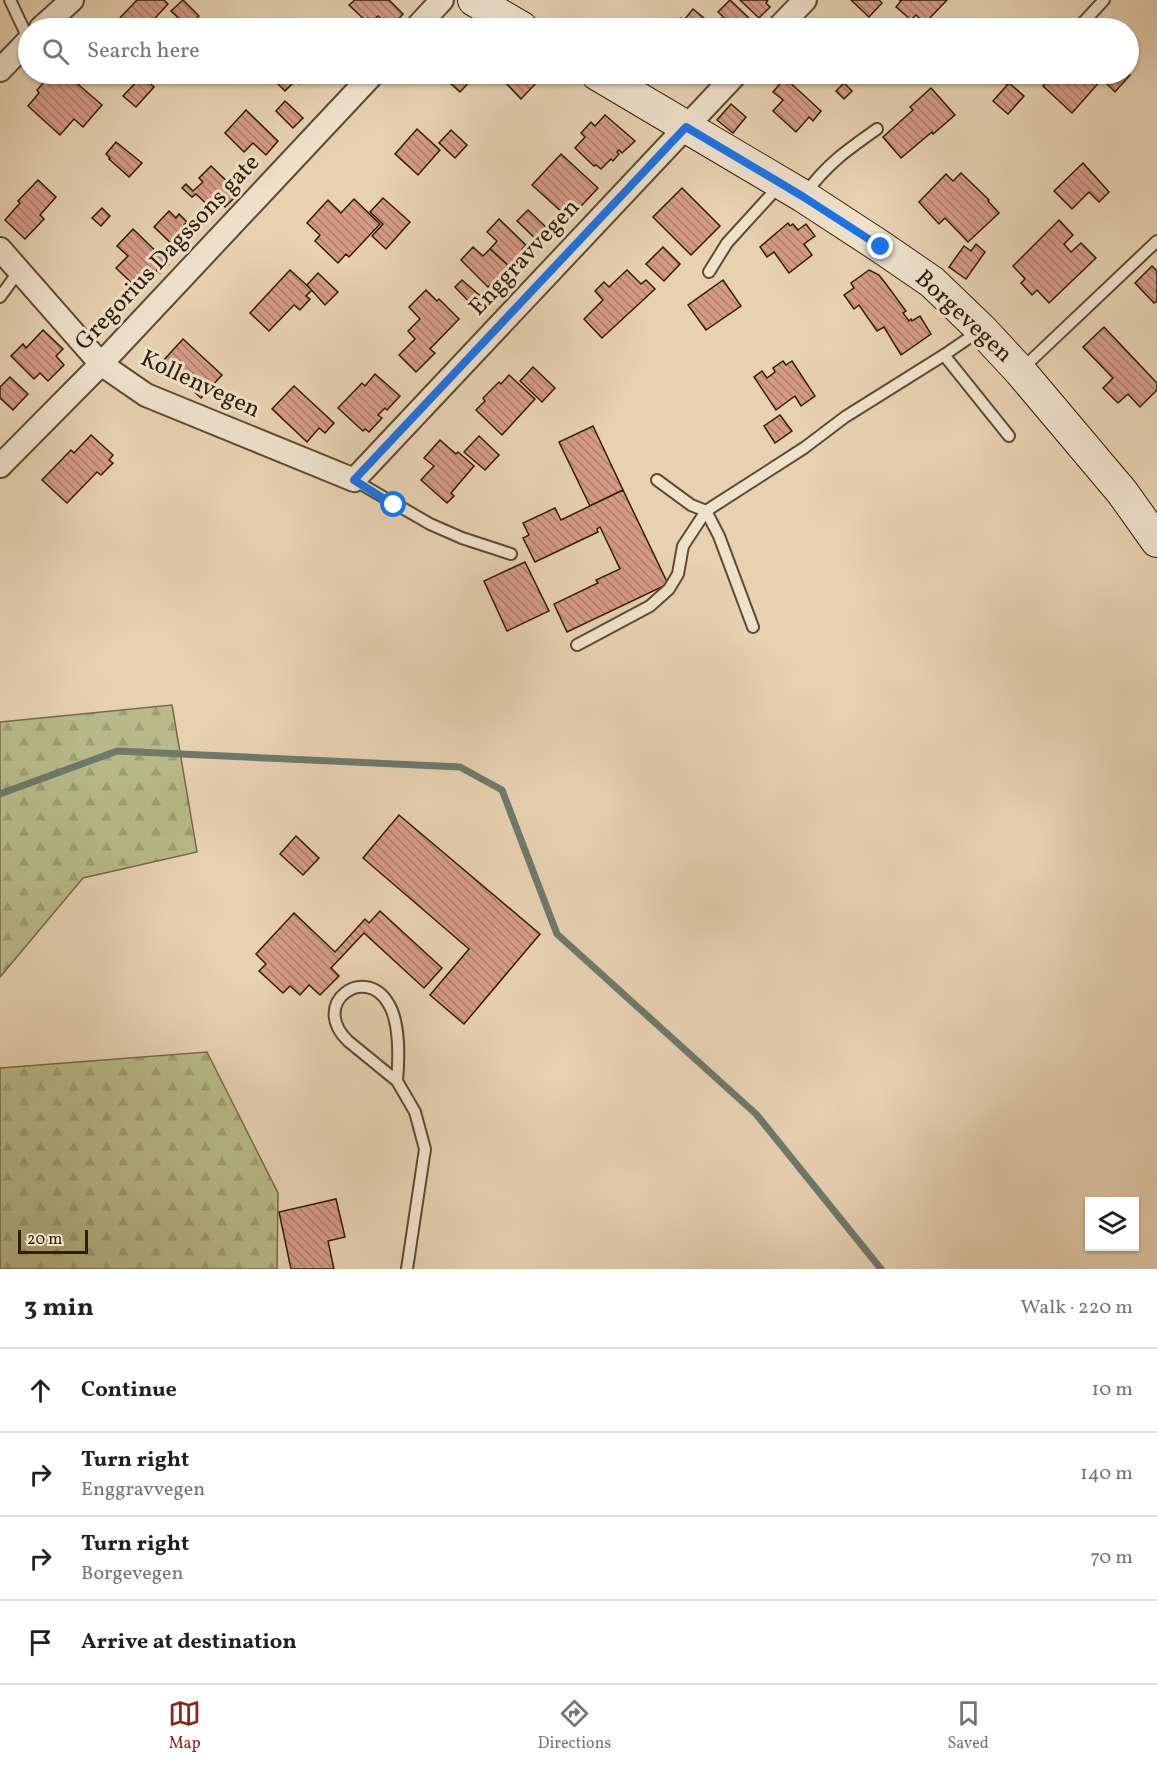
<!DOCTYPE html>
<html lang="en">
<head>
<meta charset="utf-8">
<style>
  body { margin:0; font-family:Vollkorn,serif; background:#f2f2f2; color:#202124 }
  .controls { position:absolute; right:18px; bottom:18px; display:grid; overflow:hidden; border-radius:0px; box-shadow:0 2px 4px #0004 }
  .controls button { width:54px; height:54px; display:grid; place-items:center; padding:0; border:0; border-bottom:2px solid #e0e0e0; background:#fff; color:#202124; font:30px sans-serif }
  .scale { position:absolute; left:18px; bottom:15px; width:70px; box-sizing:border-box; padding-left:6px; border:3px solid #301e05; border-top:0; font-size:16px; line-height:21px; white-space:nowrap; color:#301e05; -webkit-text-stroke:4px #efe1cc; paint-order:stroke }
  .stop { position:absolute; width:18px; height:18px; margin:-14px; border:4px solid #1a73e8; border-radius:50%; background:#fff }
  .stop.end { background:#1a73e8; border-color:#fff; box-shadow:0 2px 6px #0008 }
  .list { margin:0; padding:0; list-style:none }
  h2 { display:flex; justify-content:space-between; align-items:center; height:78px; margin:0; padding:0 24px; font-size:26px }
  h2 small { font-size:20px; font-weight:400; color:#757577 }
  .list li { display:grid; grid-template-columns:39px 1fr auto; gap:18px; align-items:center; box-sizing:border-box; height:84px; padding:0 24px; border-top:2px solid #e0e0e0 }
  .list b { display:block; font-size:22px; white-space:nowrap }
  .list p { margin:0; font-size:20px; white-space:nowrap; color:#757577 }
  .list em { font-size:20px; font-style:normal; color:#757577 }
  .icon { flex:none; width:33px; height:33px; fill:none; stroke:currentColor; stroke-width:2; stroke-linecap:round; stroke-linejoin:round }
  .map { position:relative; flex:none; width:1157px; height:1269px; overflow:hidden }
  .search { position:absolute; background:#fff; box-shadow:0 2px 4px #0004; left:18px; right:18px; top:18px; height:66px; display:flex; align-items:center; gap:15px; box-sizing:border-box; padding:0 21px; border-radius:33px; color:#757577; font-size:22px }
  .sheet { height:414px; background:#fff }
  nav { display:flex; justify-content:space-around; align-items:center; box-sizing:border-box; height:84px; border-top:2px solid #e0e0e0; background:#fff; font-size:16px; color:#757577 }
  nav a { display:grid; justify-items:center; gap:3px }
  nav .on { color:#8f2418 }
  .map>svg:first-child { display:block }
</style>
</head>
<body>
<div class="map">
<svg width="1157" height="1269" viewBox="0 0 1157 1269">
  <defs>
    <pattern id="forest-firs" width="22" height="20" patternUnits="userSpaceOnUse" patternTransform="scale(1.5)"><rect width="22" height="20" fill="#b8ba89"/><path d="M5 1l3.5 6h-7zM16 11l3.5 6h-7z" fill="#9e9f75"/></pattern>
    <pattern id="building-back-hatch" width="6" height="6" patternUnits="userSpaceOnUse" patternTransform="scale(1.5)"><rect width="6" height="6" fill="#d69a87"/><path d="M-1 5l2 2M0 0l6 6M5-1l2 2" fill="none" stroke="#ae7d6c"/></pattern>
  </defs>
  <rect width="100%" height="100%" fill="#e7d1b1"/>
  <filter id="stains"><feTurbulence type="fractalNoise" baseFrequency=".00333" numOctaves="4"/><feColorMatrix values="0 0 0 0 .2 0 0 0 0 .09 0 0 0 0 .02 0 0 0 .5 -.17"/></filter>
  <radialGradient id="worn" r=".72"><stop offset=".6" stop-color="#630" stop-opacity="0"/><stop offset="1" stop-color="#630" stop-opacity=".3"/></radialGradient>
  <g fill="url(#forest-firs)" stroke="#746c47" stroke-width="1.5">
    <polygon points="172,705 197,852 83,878 0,977 0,722"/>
    <polygon points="207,1052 278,1193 277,1269 0,1269 0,1068"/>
  </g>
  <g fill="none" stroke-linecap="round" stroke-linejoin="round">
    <polyline stroke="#6e7a6b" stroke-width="7" points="0,794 117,751 460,767 502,790 557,934 756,1114 881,1269"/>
  </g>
  <g fill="url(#building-back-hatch)" stroke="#301e05" stroke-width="1.5">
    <polygon points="137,0 164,0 168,4 146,28 122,28 116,22"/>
    <polygon points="183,0 199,16 188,27 171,11"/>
    <polygon points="355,0 389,0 403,14 390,28 378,16 369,24 349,5"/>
    <polygon points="730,0 749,18 740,28 736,28 718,12"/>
    <polygon points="740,0 768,0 766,3 770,7 759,18"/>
    <polygon points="851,0 879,0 882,3 869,17"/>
    <polygon points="899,0 947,0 925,23 916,15 911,20 896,7 901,1"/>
    <polygon points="693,9 714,26 721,18 733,28 672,28 681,18 684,20"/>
    <polygon points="56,74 66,74 102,105 83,127 74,119 60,135 28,106 39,93 37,90 45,81 48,83"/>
    <polygon points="268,74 310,74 299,84 296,80 285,91"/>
    <polygon points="440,74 491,74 484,81 477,74 460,92"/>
    <polygon points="507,74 535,74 541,78 521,99 502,79"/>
    <polygon points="994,74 1015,74 1006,84"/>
    <polygon points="1054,74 1128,74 1130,75 1115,92 1102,79 1072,113 1043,86"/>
    <polygon points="142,76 154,87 136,107 123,96"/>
    <polygon points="785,78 821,111 813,121 809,117 796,132 773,111 783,100 773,92"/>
    <polygon points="844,83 852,91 844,99 836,91"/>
    <polygon points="1009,83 1024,96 1008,114 993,101"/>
    <polygon points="931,88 955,115 933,134 932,132 901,158 883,137 913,110 910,107"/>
    <polygon points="285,101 303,118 293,128 276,111"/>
    <polygon points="731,104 746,117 733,133 717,120"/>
    <polygon points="246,110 278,141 266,155 253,143 244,152 225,133"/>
    <polygon points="605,115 635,141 622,153 619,150 617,152 619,154 613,161 611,159 601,169 596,165 594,166 575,148 585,137 581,133 591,122 595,126"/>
    <polygon points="417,129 440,150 418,175 395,154"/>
    <polygon points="451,130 467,145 455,158 439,143"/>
    <polygon points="116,142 142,163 129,177 109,159 110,158 106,154"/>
    <polygon points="561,154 598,188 569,219 566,216 553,230 550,229 564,214 532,185"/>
    <polygon points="1083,163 1109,192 1099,202 1089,192 1072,209 1054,191"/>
    <polygon points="211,166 234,188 231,191 236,196 225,207 221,202 213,210 196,194 192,197 182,188 186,184 193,191 203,182 199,178"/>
    <polygon points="961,173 989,200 988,201 999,213 968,242 945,218 939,224 919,202 946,174 953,181"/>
    <polygon points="38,180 56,197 40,215 44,219 25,239 5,220 20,203 18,201"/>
    <polygon points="682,188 720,226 691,255 653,217"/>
    <polygon points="383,198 410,222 386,249 372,236 383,224 370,212"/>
    <polygon points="354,199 380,224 349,257 346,254 338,263 315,241 320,235 307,223 328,200 341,213"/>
    <polygon points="102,208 110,216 101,226 92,218"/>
    <polygon points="528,210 550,231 539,242 517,221"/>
    <polygon points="169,211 176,218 179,214 187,222 184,225 191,232 176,248 154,227"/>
    <polygon points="499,219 526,245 522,249 528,254 513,270 490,249 497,241 487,232"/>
    <polygon points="1059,220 1073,235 1064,244 1071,252 1081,243 1096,258 1049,303 1037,290 1032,295 1021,283 1025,279 1013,266"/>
    <polygon points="788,223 790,226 793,224 798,230 806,224 815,236 804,244 812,255 789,273 774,252 767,257 760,247"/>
    <polygon points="133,229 169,264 160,273 157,270 138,289 116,268 128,256 117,246"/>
    <polygon points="976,244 985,252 966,279 949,267 964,246 971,251"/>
    <polygon points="473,247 483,256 490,249 513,270 497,287 492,283 488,287 461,260"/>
    <polygon points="663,247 680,264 664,281 646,264"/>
    <polygon points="1152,266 1157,271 1157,301 1154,303 1135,283"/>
    <polygon points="290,270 312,290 306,296 310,299 300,310 294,305 269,331 250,313"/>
    <polygon points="627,270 641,284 646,280 655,289 602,338 584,319 603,300 595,291 604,282 609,287"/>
    <polygon points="869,270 879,275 886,284 906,311 903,313 909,321 911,319 912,321 920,316 931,334 901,355 884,327 877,331 859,305 854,309 844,295 854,288 851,283"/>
    <polygon points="318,273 338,292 325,305 307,285"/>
    <polygon points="462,280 485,300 476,309 455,287"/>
    <polygon points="723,280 741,306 706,330 688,305"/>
    <polygon points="426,290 437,301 439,299 459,319 430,349 435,353 416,372 399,355 415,339 408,331 420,319 409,307"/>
    <polygon points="1104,327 1157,383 1157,390 1140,407 1128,394 1118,403 1103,388 1113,378 1083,347"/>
    <polygon points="43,330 63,349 56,356 64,365 48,381 40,373 34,379 11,356 23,344 26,348"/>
    <polygon points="183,339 222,375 201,398 162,362"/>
    <polygon points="783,361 786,365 792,361 815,396 801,406 795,396 776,410 754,377 762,371 767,378 775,372 773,368"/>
    <polygon points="533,367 555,388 542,402 520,381"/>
    <polygon points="375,374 400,396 387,410 385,408 378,415 382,418 369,432 365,429 363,431 338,408 362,383 365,386"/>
    <polygon points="509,375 535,399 502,435 476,410 485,401 483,398 499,382 501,384"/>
    <polygon points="10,377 28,394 13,410 0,398 0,387"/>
    <polygon points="294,386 334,423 325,433 319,428 307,442 272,409"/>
    <polygon points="780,415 792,431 775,443 764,426"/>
    <polygon points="593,426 623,490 590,506 559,442"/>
    <polygon points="91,435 113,455 109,460 113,463 101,475 97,472 67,503 42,480 71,450 74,453"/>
    <polygon points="479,436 499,455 485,470 464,452"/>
    <polygon points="440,440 456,454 458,452 474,466 451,493 454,496 447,503 421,480 434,466 424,458"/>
    <polygon points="623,490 668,584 567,632 554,604 598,583 596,580 620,569 600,527 597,529 598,532 535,562 523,538 529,535 523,523 555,508 561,520"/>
    <polygon points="525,562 549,611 507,631 484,581"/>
    <polygon points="399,815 540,934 464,1024 430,995 469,949 363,858"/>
    <polygon points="296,836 319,858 303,875 280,854"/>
    <polygon points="380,911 442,968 424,988 364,933 331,968 339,976 320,995 309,985 300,995 290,986 283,993 259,971 266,964 256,954 294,913 335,952 365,919 369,923"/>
    <polygon points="336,1199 345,1237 328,1241 334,1269 291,1269 279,1212"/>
  </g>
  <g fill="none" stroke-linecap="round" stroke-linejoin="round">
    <g stroke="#5e4b30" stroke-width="14">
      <g id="lane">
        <polyline points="10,0 28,38"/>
        <polyline points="1078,28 1104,0"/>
        <path d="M805,194C827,164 847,150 877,129"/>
        <polyline points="709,272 727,243 779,186"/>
        <polyline points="0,297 19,271"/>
        <polyline points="944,355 1009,436"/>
        <polyline points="1023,368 1157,241"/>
        <polyline points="354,480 430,524 462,538 511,554"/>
        <polyline points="657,480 691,505 706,511 719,536 753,627"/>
        <polyline points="577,645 650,606 669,589 678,574 683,546 706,511 804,448 845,417 944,355 979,331"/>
        <path d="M397,1081C399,1059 400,1021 388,1003C365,964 309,1003 348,1041L397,1081L415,1112L425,1149L407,1269"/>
      </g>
    </g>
    <g stroke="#5e4b30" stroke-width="26">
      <g id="street">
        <polyline points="41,28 72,0"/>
        <polyline points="416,28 442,0"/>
        <polyline points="778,28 805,0"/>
        <polyline points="0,70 28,41"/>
        <polyline points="0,249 101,364 146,395 354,480 736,74"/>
        <polyline points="0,466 101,364 373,74"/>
      </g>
    </g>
    <g stroke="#301e05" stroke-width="34">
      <g id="secondary">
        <polyline points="474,0 522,28"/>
        <polyline points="597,74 803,196 881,247 932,282 981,329 1020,371 1122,492 1157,541"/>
      </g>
    </g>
    <use href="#lane" stroke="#efe1cc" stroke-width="10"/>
    <use href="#street" stroke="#efe1cc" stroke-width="22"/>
    <use href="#secondary" stroke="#efe1cc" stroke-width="32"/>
  </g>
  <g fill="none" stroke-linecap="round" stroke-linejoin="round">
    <polyline stroke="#1a73e8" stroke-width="8" points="394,505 354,480 686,127 802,196 881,247"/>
  </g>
  <g text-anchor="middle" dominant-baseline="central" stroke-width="6" stroke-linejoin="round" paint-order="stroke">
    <g font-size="24" fill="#301e05" stroke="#efe1cc">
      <text transform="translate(168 253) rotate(-47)">Gregorius Dagssons gate</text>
      <text transform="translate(525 258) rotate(-47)">Enggravvegen</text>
      <text transform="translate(963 317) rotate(43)">Borgevegen</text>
      <text transform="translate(200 385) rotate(25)">Kollenvegen</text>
    </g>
  </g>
  <rect width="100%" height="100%" filter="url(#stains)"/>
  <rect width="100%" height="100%" fill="url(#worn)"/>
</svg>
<div class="controls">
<button><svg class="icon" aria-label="layers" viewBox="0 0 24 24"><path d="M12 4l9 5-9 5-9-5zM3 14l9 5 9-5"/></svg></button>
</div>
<div class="scale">20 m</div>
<div class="stop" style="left:394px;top:505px"></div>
<div class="stop end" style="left:881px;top:247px"></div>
<div class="search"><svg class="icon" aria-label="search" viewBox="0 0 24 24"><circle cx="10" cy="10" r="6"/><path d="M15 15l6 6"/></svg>Search here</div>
</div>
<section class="sheet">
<h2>3 min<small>Walk · 220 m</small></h2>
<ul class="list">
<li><svg class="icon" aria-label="ahead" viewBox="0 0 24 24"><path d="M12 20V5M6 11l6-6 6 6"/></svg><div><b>Continue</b></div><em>10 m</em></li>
<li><svg class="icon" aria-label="right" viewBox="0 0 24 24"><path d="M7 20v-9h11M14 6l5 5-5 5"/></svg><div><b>Turn right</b><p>Enggravvegen</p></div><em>140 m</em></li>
<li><svg class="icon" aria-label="right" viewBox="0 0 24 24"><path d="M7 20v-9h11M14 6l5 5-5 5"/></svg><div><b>Turn right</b><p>Borgevegen</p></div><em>70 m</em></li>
<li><svg class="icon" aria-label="arrive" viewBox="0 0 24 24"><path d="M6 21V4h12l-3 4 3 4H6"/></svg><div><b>Arrive at destination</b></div></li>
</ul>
</section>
<nav>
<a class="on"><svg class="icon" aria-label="map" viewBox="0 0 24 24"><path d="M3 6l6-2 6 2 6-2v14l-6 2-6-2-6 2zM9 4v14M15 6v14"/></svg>Map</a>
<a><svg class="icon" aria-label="directions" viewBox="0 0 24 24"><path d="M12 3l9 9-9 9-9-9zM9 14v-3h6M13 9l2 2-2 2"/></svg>Directions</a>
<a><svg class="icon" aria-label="saved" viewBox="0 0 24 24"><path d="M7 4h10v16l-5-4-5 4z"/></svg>Saved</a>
</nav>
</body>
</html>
